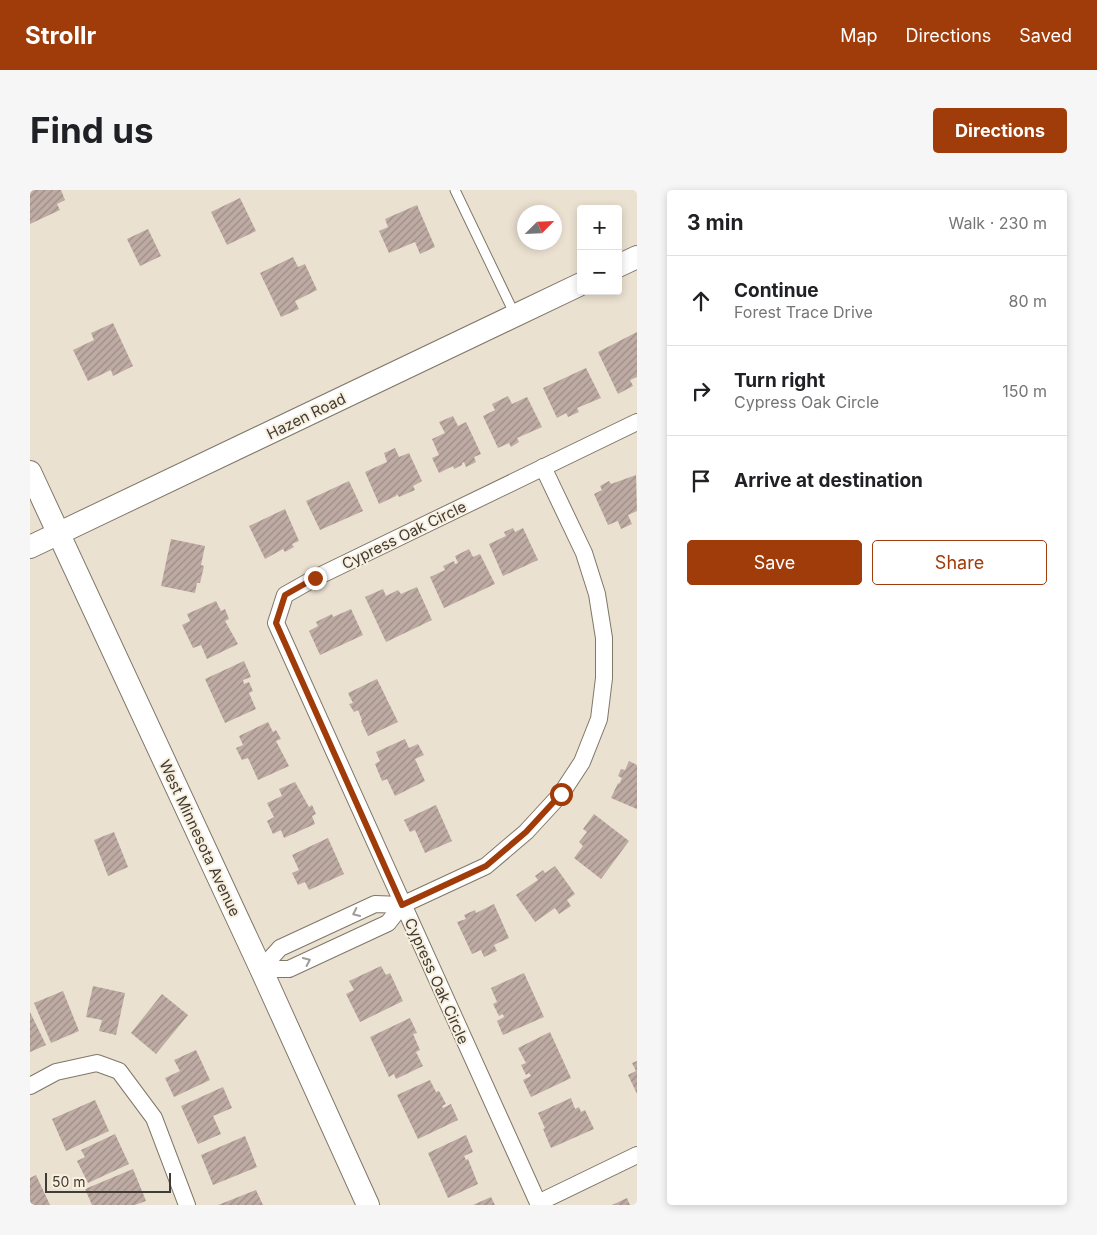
<!DOCTYPE html>
<html lang="en">
<head>
<meta charset="utf-8">
<style>
  body { margin:0; font-family:Inter,sans-serif; background:#f6f6f6; color:#202124 }
  .controls { position:absolute; right:15px; top:15px; display:grid; overflow:hidden; border-radius:5px; box-shadow:0 2px 8px #0003 }
  .controls button { width:45px; height:45px; display:grid; place-items:center; padding:0; border:0; border-bottom:1px solid #e0e0e0; background:#fff; color:#202124; font:25px sans-serif }
  .compass { position:absolute; left:487px; top:15px; width:45px; height:45px; border-radius:50%; background:#fff; box-shadow:0 2px 8px #0003; rotate:66deg }
  .scale { position:absolute; left:15px; bottom:12px; width:126px; box-sizing:border-box; padding-left:5px; border:2px solid #3f3b35; border-top:0; font-size:14px; line-height:18px; white-space:nowrap; color:#3f3b35; -webkit-text-stroke:4px #f8efde; paint-order:stroke }
  .stop { position:absolute; width:15px; height:15px; margin:-11px; border:4px solid #a03c0a; border-radius:50%; background:#fff }
  .stop.end { background:#a03c0a; border-color:#fff; box-shadow:0 1px 5px #0008 }
  .list { margin:0; padding:0; list-style:none }
  h2 { display:flex; justify-content:space-between; align-items:center; height:65px; margin:0; padding:0 20px; font-size:21px }
  h2 small { font-size:16px; font-weight:400; color:#757577 }
  .list li { display:grid; grid-template-columns:32px 1fr auto; gap:15px; align-items:center; box-sizing:border-box; height:90px; padding:0 20px; border-top:1px solid #e0e0e0 }
  .list b { display:block; font-size:19px; white-space:nowrap }
  .list p { margin:0; font-size:16px; white-space:nowrap; color:#757577 }
  .list em { font-size:16px; font-style:normal; color:#757577 }
  .actions { display:flex; gap:10px; padding:15px 20px }
  .actions a { flex:1; padding:11px 0; border:1px solid #a03c0a; border-radius:5px; text-align:center; font-size:18px; color:#a03c0a }
  .actions .main { background:#a03c0a; color:#fff }
  .icon { flex:none; width:28px; height:28px; fill:none; stroke:currentColor; stroke-width:2; stroke-linecap:round; stroke-linejoin:round }
  .map { position:relative; flex:none; width:607px; height:1015px; overflow:hidden; border-radius:5px }
  header { display:flex; align-items:center; gap:30px; box-sizing:border-box; height:70px; padding:0 25px; background:#a03c0a; color:#fff }
  header strong { font-size:24px }
  nav { display:flex; gap:28px; margin-inline-start:auto; font-size:18px }
  .intro { display:flex; align-items:center; justify-content:space-between; box-sizing:border-box; height:120px; padding:0 30px }
  h1 { margin:0; font-size:35px }
  .button { padding:12px 22px; border-radius:5px; background:#a03c0a; color:#fff; font-size:18px; font-weight:700 }
  main { display:flex; gap:30px; padding:0 30px }
  aside { flex:1; background:#fff; border-radius:5px; box-shadow:0 2px 8px #0003 }
  .map>svg:first-child { display:block }
</style>
</head>
<body>
<header>
<strong>Strollr</strong>
<nav><a>Map</a><a>Directions</a><a>Saved</a></nav>
</header>
<div class="intro"><h1>Find us</h1><a class="button">Directions</a></div>
<main>
<div class="map">
<svg width="607" height="1015" viewBox="0 0 607 1015">
  <defs>
    <pattern id="building-hatch" width="6" height="6" patternUnits="userSpaceOnUse" patternTransform="scale(1.25)"><rect width="6" height="6" fill="#beaba3"/><path d="M-1 1l2-2M0 6l6-6M5 7l2-2" fill="none" stroke="#9c8c86"/></pattern>
  </defs>
  <rect width="100%" height="100%" fill="#ebe1d1"/>
  <g fill="url(#building-hatch)">
    <polygon points="0,0 31,0 35,10 27,14 30,20 0,34"/>
    <polygon points="210,8 226,41 197,55 181,22"/>
    <polygon points="387,15 405,57 390,64 385,52 359,63 349,41 358,37 355,29"/>
    <polygon points="118,39 131,66 110,76 97,49"/>
    <polygon points="263,67 268,77 275,74 287,100 265,111 269,119 251,127 230,83"/>
    <polygon points="83,133 103,176 83,186 81,180 58,191 43,160 64,150 61,143"/>
    <polygon points="607,142 607,187 600,190 603,196 588,204 568,162"/>
    <polygon points="556,178 571,208 547,218 549,222 538,227 536,223 527,228 513,198"/>
    <polygon points="478,206 482,214 497,207 512,237 487,248 489,252 481,257 479,253 468,258 453,226 465,220 462,214"/>
    <polygon points="423,226 428,236 436,232 451,264 444,267 446,272 436,277 434,272 432,273 432,275 424,279 423,276 409,283 402,268 409,265 402,249 415,243 409,232"/>
    <polygon points="365,258 369,267 379,263 392,291 383,296 385,300 369,307 367,304 366,306 349,314 335,282 357,272 354,263"/>
    <polygon points="606,285 607,321 598,325 602,334 591,339 588,331 578,335 564,304 572,300 570,296 579,291 581,294"/>
    <polygon points="319,291 333,321 290,340 276,311"/>
    <polygon points="255,319 269,351 262,354 264,357 255,362 253,359 235,369 219,336"/>
    <polygon points="483,338 485,342 493,338 508,370 473,386 459,354 476,346 474,342"/>
    <polygon points="141,349 175,356 171,375 174,376 170,393 167,393 165,403 131,396"/>
    <polygon points="439,359 443,367 450,364 465,394 414,418 400,387 415,380 413,376 424,371 425,374 428,373 425,366"/>
    <polygon points="387,397 402,430 356,452 335,407 353,399 356,406 368,400 371,404"/>
    <polygon points="186,411 191,421 195,419 199,429 195,431 208,454 177,469 171,455 163,458 152,435 160,431 157,424"/>
    <polygon points="321,419 333,445 290,465 279,441 288,436 286,432 302,424 303,427"/>
    <polygon points="214,471 221,487 213,490 214,494 219,492 223,501 219,503 226,519 195,533 175,489"/>
    <polygon points="347,489 368,532 338,546 331,531 332,530 328,520 324,522 319,514 323,513 318,503"/>
    <polygon points="238,532 243,542 246,540 251,549 246,551 259,576 228,590 218,568 212,570 206,558 213,555 209,546"/>
    <polygon points="375,549 379,558 388,554 394,565 385,569 395,591 365,606 357,589 352,591 345,574 350,571 346,562"/>
    <polygon points="599,571 607,575 607,619 581,608 588,593 589,594 592,588 588,586 591,579 595,580"/>
    <polygon points="265,592 279,617 282,615 286,624 282,626 285,634 254,648 251,640 243,644 237,631 244,627 237,613 252,606 249,599"/>
    <polygon points="406,615 422,651 395,663 385,640 380,642 374,630"/>
    <polygon points="564,624 599,651 571,689 544,668 553,656 549,652 557,642 553,639"/>
    <polygon points="84,642 98,677 78,686 64,650"/>
    <polygon points="298,648 314,684 279,700 275,692 268,695 262,683 269,680 262,665"/>
    <polygon points="525,676 545,704 537,710 541,716 529,724 525,718 505,732 486,705 508,690 505,686 513,680 515,683"/>
    <polygon points="464,714 479,748 464,755 467,761 454,767 451,760 442,764 427,732 436,729 434,725 445,720 446,723"/>
    <polygon points="351,776 356,785 360,783 373,811 330,832 316,804 324,800 319,791"/>
    <polygon points="494,783 514,827 473,845 467,831 474,827 473,824 469,826 463,814 467,812 461,798"/>
    <polygon points="63,796 95,803 86,845 69,841 72,830 56,827"/>
    <polygon points="33,801 49,841 21,853 4,813"/>
    <polygon points="132,804 158,825 126,864 101,843"/>
    <polygon points="0,822 16,855 0,862"/>
    <polygon points="380,828 387,843 383,844 390,860 386,862 393,876 366,889 364,884 359,887 340,847"/>
    <polygon points="520,842 541,888 501,907 493,890 501,886 499,883 496,885 491,875 496,873 488,858"/>
    <polygon points="166,860 180,890 144,907 135,888 150,881 144,870"/>
    <polygon points="607,871 607,904 598,885 606,881 602,873"/>
    <polygon points="400,890 406,902 409,901 416,914 412,916 413,918 421,914 428,930 388,949 367,905"/>
    <polygon points="193,897 202,918 183,926 191,944 168,954 151,916"/>
    <polygon points="541,908 545,919 549,917 551,922 555,920 564,939 521,958 513,939 515,938 508,923"/>
    <polygon points="65,910 79,941 36,961 22,929"/>
    <polygon points="85,944 99,974 58,993 47,971 55,967 51,960"/>
    <polygon points="436,945 443,962 434,966 436,970 438,969 448,994 418,1008 398,963"/>
    <polygon points="215,946 227,977 183,995 171,965"/>
    <polygon points="103,979 116,1011 105,1015 62,1015 55,999"/>
    <polygon points="6,985 20,1015 0,1015 0,988"/>
    <polygon points="226,1000 233,1015 188,1015"/>
    <polygon points="461,1007 465,1015 443,1015"/>
    <polygon points="597,1008 600,1015 582,1015"/>
  </g>
  <g fill="none" stroke-linecap="round" stroke-linejoin="round">
    <g stroke="#7f7768" stroke-width="11">
      <polyline id="lane" points="425,0 485,125"/>
    </g>
    <g stroke="#7f7768" stroke-width="18">
      <g id="street">
        <polyline points="231,779 250,758 345,714 372,715 456,676 496,642 531,604 552,572 569,529 574,488 574,448 567,404 554,363 513,277"/>
        <polyline points="231,779 259,779 358,733 372,715"/>
        <polyline points="0,896 26,882 67,873 89,881 124,928 157,1015"/>
        <polyline points="508,1013 607,965"/>
        <polyline points="509,1015 246,433 255,405 285,388 607,232"/>
      </g>
    </g>
    <g stroke="#7f7768" stroke-width="24">
      <g id="secondary">
        <polyline points="588,76 607,67"/>
        <polyline points="0,282 231,779 338,1015"/>
        <polyline points="0,357 551,94"/>
      </g>
    </g>
    <use href="#lane" stroke="#fff" stroke-width="9"/>
    <use href="#street" stroke="#fff" stroke-width="16"/>
    <use href="#secondary" stroke="#fff" stroke-width="22"/>
  </g>
  <defs><path id="oneway-chevron" d="M-2-3.5L2.5 0L-2 3.5" fill="none" stroke-width="1.6" stroke-linecap="round" stroke-linejoin="round" transform="scale(1.25)"/></defs>
  <g stroke="#9f9d9a">
    <use href="#oneway-chevron" transform="translate(326 723) rotate(155)"/>
    <use href="#oneway-chevron" transform="translate(277 771) rotate(-25)"/>
  </g>
  <g fill="none" stroke-linecap="round" stroke-linejoin="round">
    <polyline stroke="#a03c0a" stroke-width="6" points="285,388 255,405 246,433 372,715 456,676 496,642 531,604"/>
  </g>
  <g text-anchor="middle" dominant-baseline="central" stroke-width="4" stroke-linejoin="round" paint-order="stroke">
    <g font-size="15" fill="#3f3b35" stroke="#f8efde">
      <text transform="translate(276 226) rotate(-26)">Hazen Road</text>
      <text transform="translate(374 345) rotate(-26)">Cypress Oak Circle</text>
      <text transform="translate(170 648) rotate(65)">West Minnesota Avenue</text>
      <text transform="translate(407 791) rotate(66)">Cypress Oak Circle</text>
    </g>
  </g>
</svg>
<div class="controls">
<button>+</button>
<button>−</button>
</div>
<svg class="compass" viewBox="-18 -18 36 36"><path d="M0-13l5 13h-10z" fill="#e53935"/><path d="M0 13l5-13h-10z" fill="#757577"/></svg>
<div class="scale">50 m</div>
<div class="stop" style="left:531px;top:604px"></div>
<div class="stop end" style="left:285px;top:388px"></div>
</div>
<aside>
<h2>3 min<small>Walk · 230 m</small></h2>
<ul class="list">
<li><svg class="icon" aria-label="ahead" viewBox="0 0 24 24"><path d="M12 20V5M6 11l6-6 6 6"/></svg><div><b>Continue</b><p>Forest Trace Drive</p></div><em>80 m</em></li>
<li><svg class="icon" aria-label="right" viewBox="0 0 24 24"><path d="M7 20v-9h11M14 6l5 5-5 5"/></svg><div><b>Turn right</b><p>Cypress Oak Circle</p></div><em>150 m</em></li>
<li><svg class="icon" aria-label="arrive" viewBox="0 0 24 24"><path d="M6 21V4h12l-3 4 3 4H6"/></svg><div><b>Arrive at destination</b></div></li>
</ul>
<div class="actions"><a class="main">Save</a><a>Share</a></div>
</aside>
</main>
</body>
</html>
